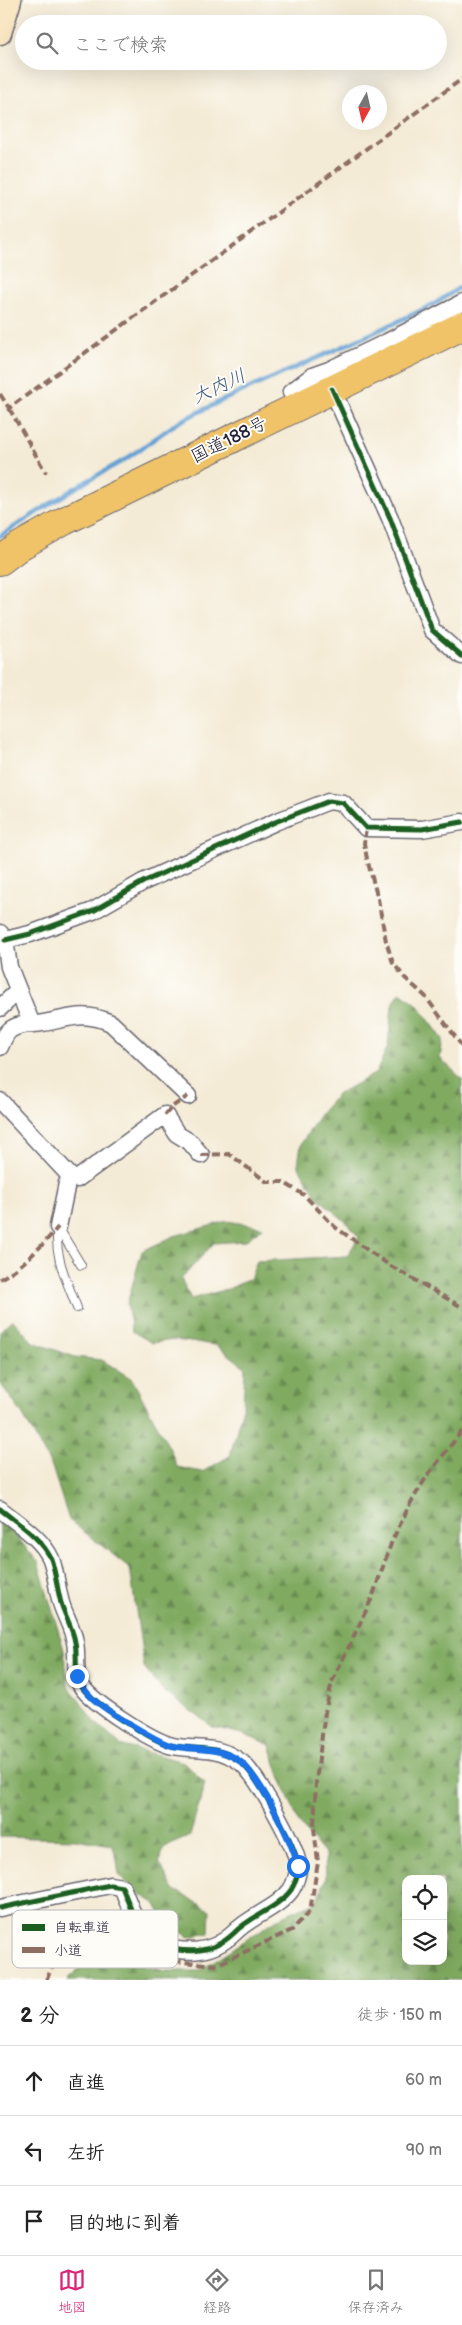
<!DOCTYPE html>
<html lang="ja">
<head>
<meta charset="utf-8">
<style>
  body { margin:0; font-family:"Balsamiq Sans","Klee One",sans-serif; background:#f2f2f2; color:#222 }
  .controls { position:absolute; right:15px; bottom:15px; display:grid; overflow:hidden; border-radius:10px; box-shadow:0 5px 20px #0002 }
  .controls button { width:45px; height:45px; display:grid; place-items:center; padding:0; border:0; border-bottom:1px solid #e0e0e0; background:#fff; color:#222; font:25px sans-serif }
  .compass { position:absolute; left:342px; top:85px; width:45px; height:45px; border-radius:50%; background:#fff; box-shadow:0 5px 20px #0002; rotate:188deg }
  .stop { position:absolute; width:15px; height:15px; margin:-11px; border:4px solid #1a73e8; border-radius:50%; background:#fff }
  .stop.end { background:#1a73e8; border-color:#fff; box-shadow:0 1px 5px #0008 }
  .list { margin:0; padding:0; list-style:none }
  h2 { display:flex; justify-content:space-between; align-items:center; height:65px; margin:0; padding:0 20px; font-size:21px }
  h2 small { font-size:16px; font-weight:400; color:#767676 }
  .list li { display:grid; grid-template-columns:32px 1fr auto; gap:15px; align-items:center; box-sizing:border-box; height:70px; padding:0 20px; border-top:1px solid #e0e0e0 }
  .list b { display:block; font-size:19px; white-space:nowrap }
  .list em { font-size:16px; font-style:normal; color:#767676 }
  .icon { flex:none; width:28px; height:28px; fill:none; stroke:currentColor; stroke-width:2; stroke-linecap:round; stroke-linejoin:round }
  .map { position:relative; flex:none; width:462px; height:1980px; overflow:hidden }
  .search { position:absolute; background:#fff; box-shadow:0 5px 20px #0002; left:15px; right:15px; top:15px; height:55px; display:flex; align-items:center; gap:12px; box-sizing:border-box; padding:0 18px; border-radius:28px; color:#767676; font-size:19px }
  .sheet { height:275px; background:#fff }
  nav { display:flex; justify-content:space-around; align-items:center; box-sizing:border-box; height:70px; border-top:1px solid #e0e0e0; background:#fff; font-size:14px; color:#767676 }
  nav a { display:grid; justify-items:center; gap:2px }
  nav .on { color:#db2777 }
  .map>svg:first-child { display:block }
</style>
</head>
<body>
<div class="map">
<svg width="462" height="1980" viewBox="0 0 462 1980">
  <defs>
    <pattern id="forest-firs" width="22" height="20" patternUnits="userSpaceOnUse" patternTransform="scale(1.25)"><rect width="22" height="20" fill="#80aa60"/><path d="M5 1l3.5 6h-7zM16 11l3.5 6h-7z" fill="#688a50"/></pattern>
  </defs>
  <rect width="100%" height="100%" fill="#fdfcf7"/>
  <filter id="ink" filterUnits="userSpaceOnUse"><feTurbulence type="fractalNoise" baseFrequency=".02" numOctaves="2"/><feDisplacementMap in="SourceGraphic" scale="10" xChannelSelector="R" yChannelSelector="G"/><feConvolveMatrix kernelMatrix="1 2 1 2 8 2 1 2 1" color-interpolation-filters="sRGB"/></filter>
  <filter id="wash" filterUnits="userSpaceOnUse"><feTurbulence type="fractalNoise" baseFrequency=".0096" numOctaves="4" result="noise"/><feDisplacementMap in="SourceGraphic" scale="20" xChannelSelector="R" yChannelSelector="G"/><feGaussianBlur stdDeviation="1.12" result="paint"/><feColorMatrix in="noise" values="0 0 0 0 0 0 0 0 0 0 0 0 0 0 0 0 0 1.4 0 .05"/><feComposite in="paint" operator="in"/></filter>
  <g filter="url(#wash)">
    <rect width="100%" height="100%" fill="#f4ebd6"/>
    <g fill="url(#forest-firs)" stroke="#51664e" fill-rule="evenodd">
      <path d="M400,992L416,1003L443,1039L440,1058L462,1079V1980H66L92,1958L113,1960L167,1971H199L282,1916L316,1902L326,1879L325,1854L299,1823L280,1776L270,1745L242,1734L213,1727L162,1690L144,1667L130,1568L69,1520L52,1467L21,1412L0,1383V1331L12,1319L33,1342L75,1357L102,1360L132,1379L170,1449L177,1467L202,1472L230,1456L243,1407L245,1367L216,1345L174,1340L152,1343L132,1331L127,1304L142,1251L174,1236L227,1221L263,1227L245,1241L214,1243L181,1279L191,1299L228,1289L250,1279L257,1261L347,1256L359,1237L346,1222L317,1197L298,1165L301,1144L321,1113L338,1094L376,1073L388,1046L392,1005ZM406,1879H443V1961H406Z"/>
      <polygon points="0,1520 14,1533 38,1562 64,1650 68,1685 95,1722 120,1745 184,1762 205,1783 190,1836 165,1847 159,1862 173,1889 210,1910 209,1933 189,1937 166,1922 155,1903 137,1892 119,1875 116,1855 112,1845 76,1839 0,1837"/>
    </g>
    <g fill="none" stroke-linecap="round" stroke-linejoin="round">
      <polyline stroke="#63a0d4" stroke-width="4.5" points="0,536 75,488 126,459 177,423 221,401 384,328 436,303 462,286"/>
    </g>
  </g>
  <g filter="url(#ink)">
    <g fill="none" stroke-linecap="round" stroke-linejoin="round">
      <g stroke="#6c6871" stroke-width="10">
        <g id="lane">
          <path d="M58,1227C53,1255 67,1281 77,1308"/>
          <polyline points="58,1227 81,1265"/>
        </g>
      </g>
      <g stroke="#6c6871" stroke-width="19">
        <g id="street">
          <polyline points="332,389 390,518 432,630 462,656"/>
          <polyline points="297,406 291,392 312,376 329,370 387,342 462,303"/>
          <polyline points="0,933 5,940 9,967 31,1022"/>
          <polyline points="5,940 30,934 93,911 143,882 275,822 329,801 343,803 366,828 422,829 462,822"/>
          <polyline points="0,1008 18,991"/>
          <path d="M0,1047C2,1042 6,1033 10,1030C20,1022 33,1025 43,1023C71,1018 84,1011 111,1023L188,1096"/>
          <polyline points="0,1101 71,1177 77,1179 165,1115 177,1134 190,1142 201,1155"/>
          <polyline points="58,1227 67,1183 71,1177"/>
          <path d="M0,1509C17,1523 42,1538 51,1559C56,1573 57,1589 61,1603C65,1616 73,1629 75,1642C78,1657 73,1673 82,1687C93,1703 153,1742 173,1746C191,1750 212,1746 229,1755C233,1757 238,1760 242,1763C257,1776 296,1845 298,1865C299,1872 295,1884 291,1890C277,1909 250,1916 234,1933C210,1956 184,1953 153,1945L138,1927L122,1887L110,1885L0,1908"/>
        </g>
      </g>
      <g stroke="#6c6871" stroke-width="25">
        <polyline id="secondary" points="0,33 10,0"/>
      </g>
      <g stroke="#6c6871" stroke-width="30">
        <polyline id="highway" points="0,561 20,546 64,521 462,326"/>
      </g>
      <use href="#lane" stroke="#fff" stroke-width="8"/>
      <use href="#street" stroke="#fff" stroke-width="16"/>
      <use href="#secondary" stroke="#f9e7c3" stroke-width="22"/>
      <use href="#highway" stroke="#f0c369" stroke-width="28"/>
      <g stroke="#8d6e63" stroke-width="4" stroke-dasharray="8 4" stroke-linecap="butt">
        <polyline points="0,394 9,408 462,79"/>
        <polyline points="9,408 46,473"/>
        <polyline points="366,828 364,843 367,859 378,899 386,941 393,963 405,978 425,996 462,1046"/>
        <polyline points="165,1115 172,1107 188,1096"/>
        <polyline points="201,1155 229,1154 267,1182 283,1182 304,1195 335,1227 389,1265 462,1307"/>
        <path d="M0,1279C22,1267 42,1246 58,1227"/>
        <polyline points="46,1980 53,1966 63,1957 75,1950 99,1945 152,1959 216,1965 292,1930 310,1911 318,1862 314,1828 316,1782 325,1712 332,1682 372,1598 392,1541 410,1504 427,1476 462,1431"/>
      </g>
      <g stroke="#fdfcf7" stroke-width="8">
        <g id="cycleway">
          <polyline points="332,389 390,518 432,630 462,656"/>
          <polyline points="5,940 30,934 93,911 143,882 275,822 329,801 343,803 366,828 422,829 462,822"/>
          <path d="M0,1509C17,1523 42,1538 51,1559C56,1573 57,1589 61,1603C65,1616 73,1629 75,1642C78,1657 73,1673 82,1687C93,1703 153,1742 173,1746C191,1750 212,1746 229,1755C233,1757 238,1760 242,1763C257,1776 296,1845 298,1865C299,1872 295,1884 291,1890C277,1909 250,1916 234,1933C210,1956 184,1953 153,1945L138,1927L122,1887L110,1885L0,1908"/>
        </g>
      </g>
      <use href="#cycleway" stroke="#1b5e20" stroke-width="5"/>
    </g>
  </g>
  <g fill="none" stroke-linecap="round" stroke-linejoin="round" filter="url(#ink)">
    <path stroke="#1a73e8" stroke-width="6" d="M77,1676C81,1685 85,1691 92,1698C102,1708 159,1743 173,1746C196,1751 223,1746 242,1763C262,1781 291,1840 298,1866"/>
  </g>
  <g text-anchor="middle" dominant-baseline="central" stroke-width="4" stroke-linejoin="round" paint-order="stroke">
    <g font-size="18" fill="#22223b" stroke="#fdfcf7">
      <text transform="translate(229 440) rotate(-26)">国道188号</text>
    </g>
    <g font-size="19" font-style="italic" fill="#3f5b80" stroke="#fdfcf7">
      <text transform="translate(219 387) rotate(-25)">大内川</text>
    </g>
  </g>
  <rect x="12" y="1910" width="166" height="58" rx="8" fill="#fdfcf7" stroke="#bbbbbf" stroke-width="1"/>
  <rect x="22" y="1924" width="23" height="7" fill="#1b5e20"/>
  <rect x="22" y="1947" width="23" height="6" fill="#8d6e63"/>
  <g font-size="14" fill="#22223b">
    <text x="54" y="1932">自転車道</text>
    <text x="54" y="1955">小道</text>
  </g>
</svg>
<div class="controls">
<button><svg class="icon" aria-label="locate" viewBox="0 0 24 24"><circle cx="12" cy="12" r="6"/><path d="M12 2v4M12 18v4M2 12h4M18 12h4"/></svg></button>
<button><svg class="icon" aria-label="layers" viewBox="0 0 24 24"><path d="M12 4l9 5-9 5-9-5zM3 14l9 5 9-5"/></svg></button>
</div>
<svg class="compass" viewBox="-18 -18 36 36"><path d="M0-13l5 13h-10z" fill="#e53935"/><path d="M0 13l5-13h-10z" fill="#767676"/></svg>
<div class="stop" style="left:298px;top:1866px"></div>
<div class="stop end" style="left:77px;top:1676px"></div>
<div class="search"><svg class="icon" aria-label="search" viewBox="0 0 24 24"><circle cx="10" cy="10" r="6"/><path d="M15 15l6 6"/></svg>ここで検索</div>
</div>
<section class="sheet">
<h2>2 分<small>徒歩 · 150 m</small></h2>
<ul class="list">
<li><svg class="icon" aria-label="ahead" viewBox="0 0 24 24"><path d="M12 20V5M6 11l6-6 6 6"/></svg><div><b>直進</b></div><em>60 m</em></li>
<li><svg class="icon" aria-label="left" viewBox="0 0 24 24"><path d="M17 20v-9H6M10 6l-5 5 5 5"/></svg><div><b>左折</b></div><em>90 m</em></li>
<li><svg class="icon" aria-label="arrive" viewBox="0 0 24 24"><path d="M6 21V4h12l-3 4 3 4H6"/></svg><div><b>目的地に到着</b></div></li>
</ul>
</section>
<nav>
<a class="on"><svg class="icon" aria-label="map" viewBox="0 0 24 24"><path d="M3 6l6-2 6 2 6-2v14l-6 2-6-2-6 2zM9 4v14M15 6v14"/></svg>地図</a>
<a><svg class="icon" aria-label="directions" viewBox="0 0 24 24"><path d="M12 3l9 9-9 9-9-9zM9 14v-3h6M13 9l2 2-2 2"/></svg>経路</a>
<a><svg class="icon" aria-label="saved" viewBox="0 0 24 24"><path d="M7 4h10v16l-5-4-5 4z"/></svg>保存済み</a>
</nav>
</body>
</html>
